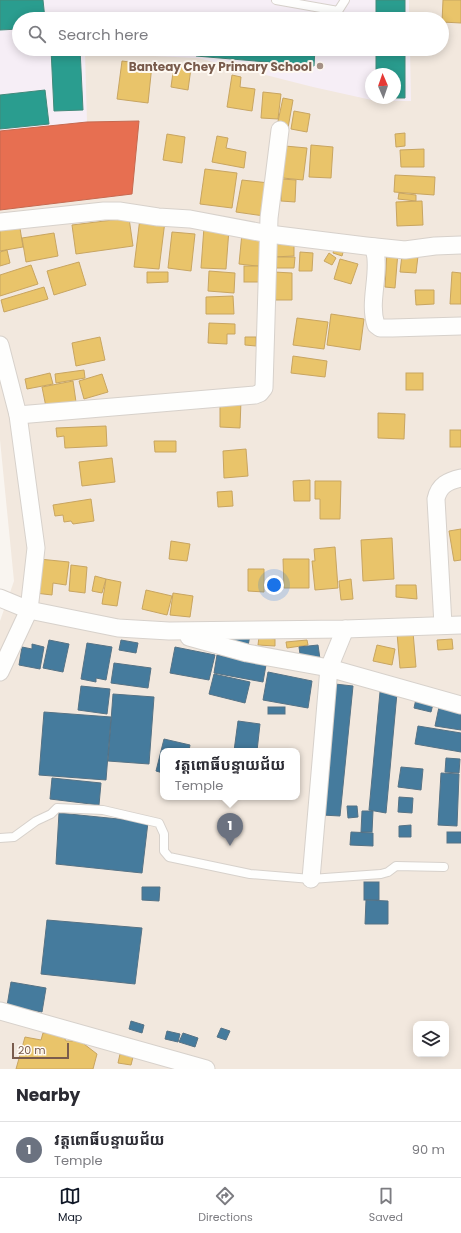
<!DOCTYPE html>
<html lang="en">
<head>
<meta charset="utf-8">
<style>
  body { margin:0; font-family:Poppins,"Noto Sans Khmer",sans-serif; background:#f7f7f7; color:#2b2b33 }
  .controls { position:absolute; right:12px; bottom:12px; display:grid; overflow:hidden; border-radius:8px; box-shadow:0 2px 10px #0003 }
  .controls button { width:36px; height:36px; display:grid; place-items:center; padding:0; border:0; border-bottom:1px solid #e1e1e2; background:#fff; color:#2b2b33; font:20px sans-serif }
  .compass { position:absolute; left:365px; top:68px; width:36px; height:36px; border-radius:50%; background:#fff; box-shadow:0 2px 10px #0003; rotate:358deg }
  .scale { position:absolute; left:12px; bottom:10px; width:57px; box-sizing:border-box; padding-left:4px; border:2px solid #7a5c4d; border-top:0; font-size:11px; line-height:14px; white-space:nowrap; color:#7a5c4d; -webkit-text-stroke:3px #fffaf3; paint-order:stroke }
  .you { position:absolute; left:274px; top:585px; width:14px; height:14px; margin:-10px; border:3px solid #fff; border-radius:50%; background:#1a73e8; box-shadow:0 0 0 6px #1a73e833 }
  .badge { display:grid; place-items:center; width:26px; height:26px; border-radius:50%; background:#111827; color:#fff; font-size:13px; font-weight:700 }
  .pin { position:absolute; translate:-50% -33px; filter:drop-shadow(0 1px 2px #0008) }
  .pin::after { content:''; position:absolute; top:21px; width:14px; height:12px; background:inherit; clip-path:polygon(0 0,100% 0,50% 100%) }
  .popup { position:absolute; left:160px; top:748px; width:140px; height:52px; box-sizing:border-box; display:grid; place-content:center; border-radius:8px; background:#fff; filter:drop-shadow(0 1px 3px #0005); font-size:13px; white-space:nowrap; color:#7c7c81 }
  .popup b { font-size:15px; color:#2b2b33 }
  .popup::after { content:''; position:absolute; left:50%; top:100%; margin-left:-8px; border:8px solid transparent; border-top-color:#fff }
  .list { margin:0; padding:0; list-style:none }
  h2 { display:flex; justify-content:space-between; align-items:center; height:52px; margin:0; padding:0 16px; font-size:17px }
  h2 small { font-size:13px; font-weight:400; color:#7c7c81 }
  .list li { display:grid; grid-template-columns:26px 1fr auto; gap:12px; align-items:center; box-sizing:border-box; height:56px; padding:0 16px; border-top:1px solid #e1e1e2 }
  .list b { display:block; font-size:15px; white-space:nowrap }
  .list p { margin:0; font-size:13px; white-space:nowrap; color:#7c7c81 }
  .list em { font-size:13px; font-style:normal; color:#7c7c81 }
  .icon { flex:none; width:22px; height:22px; fill:none; stroke:currentColor; stroke-width:2; stroke-linecap:round; stroke-linejoin:round }
  .map { position:relative; flex:none; width:461px; height:1069px; overflow:hidden }
  .search { position:absolute; background:#fff; box-shadow:0 2px 10px #0003; left:12px; right:12px; top:12px; height:44px; display:flex; align-items:center; gap:10px; box-sizing:border-box; padding:0 14px; border-radius:22px; color:#7c7c81; font-size:15px }
  .sheet { height:108px; background:#fff }
  nav { display:flex; justify-content:space-around; align-items:center; box-sizing:border-box; height:56px; border-top:1px solid #e1e1e2; background:#fff; font-size:11px; color:#7c7c81 }
  nav a { display:grid; justify-items:center; gap:2px }
  nav .on { color:#111827 }
  .map>svg:first-child { display:block }
</style>
</head>
<body>
<div class="map">
<svg width="461" height="1069" viewBox="0 0 461 1069">
  <rect width="100%" height="100%" fill="#f9f5f0"/>
  <path fill="#f2e8de" fill-rule="evenodd" d="M0,0H461V1069H0V621L14,581L0,440ZM19,19H442V49H19ZM371,74H395V98H371ZM163,751H297V797H163ZM416,1024H446V1054H416Z"/>
  <path fill="#f6eef6" fill-rule="evenodd" d="M0,0H409V19H19V49H410L411,101H376L313,87L198,58L85,53L87,122L0,131ZM371,74H395V98H371Z"/>
  <g fill="#e9c46a" stroke="#c8a561">
    <polygon points="443,0 461,0 461,23 442,22"/>
    <polygon points="122,61 152,65 148,103 117,99"/>
    <polygon points="174,65 191,68 188,90 171,87"/>
    <polygon points="232,75 241,77 240,87 255,89 252,111 227,107"/>
    <polygon points="263,92 281,94 278,119 261,118"/>
    <polygon points="283,98 293,100 288,128 277,126"/>
    <polygon points="294,111 310,114 307,132 291,129"/>
    <polygon points="405,133 405,146 396,147 395,134"/>
    <polygon points="167,134 185,137 182,163 163,160"/>
    <polygon points="217,136 228,138 226,148 246,152 244,168 212,162"/>
    <polygon points="311,145 333,147 331,178 309,177"/>
    <polygon points="285,146 307,148 303,180 283,178"/>
    <polygon points="424,149 424,167 401,167 400,150"/>
    <polygon points="205,169 237,173 232,208 200,204"/>
    <polygon points="395,175 435,177 434,195 394,192"/>
    <polygon points="282,179 296,180 295,202 281,201"/>
    <polygon points="242,180 269,183 264,216 236,212"/>
    <polygon points="399,193 416,195 416,201 398,199"/>
    <polygon points="422,201 423,225 397,226 396,202"/>
    <polygon points="129,218 133,246 76,254 72,225"/>
    <polygon points="140,218 165,221 159,269 134,267"/>
    <polygon points="19,222 23,247 0,251 0,224"/>
    <polygon points="204,227 229,229 226,269 201,268"/>
    <polygon points="172,232 195,234 191,271 168,268"/>
    <polygon points="54,233 58,256 26,262 22,238"/>
    <polygon points="242,233 268,236 265,267 239,264"/>
    <polygon points="273,239 294,239 294,256 273,257"/>
    <polygon points="335,246 344,249 342,256 333,253"/>
    <polygon points="7,250 10,263 0,266 0,252"/>
    <polygon points="387,251 398,252 395,288 385,287"/>
    <polygon points="300,252 313,253 312,271 299,271"/>
    <polygon points="329,253 336,258 332,265 324,261"/>
    <polygon points="402,255 418,256 416,273 400,272"/>
    <polygon points="273,257 295,257 294,268 273,268"/>
    <polygon points="340,259 358,264 351,284 334,279"/>
    <polygon points="79,262 86,285 54,295 47,271"/>
    <polygon points="31,265 38,284 0,296 0,275"/>
    <rect x="244" y="266" width="17" height="16"/>
    <polygon points="209,271 235,273 234,293 208,291"/>
    <polygon points="147,272 168,272 168,282 147,283"/>
    <polygon points="274,272 292,273 292,300 274,300"/>
    <polygon points="452,272 461,273 461,304 450,304"/>
    <polygon points="44,287 48,299 4,312 1,300"/>
    <polygon points="415,290 434,290 434,304 416,305"/>
    <polygon points="233,296 234,314 206,314 206,297"/>
    <polygon points="331,314 364,319 360,350 327,345"/>
    <polygon points="297,318 328,322 324,349 293,345"/>
    <polygon points="209,323 235,324 235,334 227,334 227,344 208,343"/>
    <polygon points="100,337 105,360 76,366 72,343"/>
    <polygon points="245,337 256,337 256,346 245,345"/>
    <polygon points="293,356 327,361 325,377 291,373"/>
    <polygon points="84,370 85,378 56,383 55,374"/>
    <polygon points="50,373 53,384 27,389 25,379"/>
    <rect x="406" y="373" width="17" height="17"/>
    <polygon points="102,374 108,392 84,399 79,381"/>
    <polygon points="73,381 76,402 46,407 42,387"/>
    <polygon points="220,400 241,400 240,428 220,427"/>
    <polygon points="378,413 405,414 404,439 378,438"/>
    <polygon points="106,426 107,446 65,448 64,436 57,437 56,428"/>
    <rect x="450" y="430" width="11" height="17"/>
    <polygon points="154,441 176,441 176,452 155,452"/>
    <polygon points="246,449 248,476 224,478 223,451"/>
    <polygon points="112,458 115,482 82,486 79,462"/>
    <polygon points="310,480 310,501 294,501 293,481"/>
    <polygon points="315,481 341,481 340,519 320,519 320,499 315,499"/>
    <polygon points="232,491 233,506 218,507 217,492"/>
    <polygon points="91,499 94,521 73,524 71,521 64,522 63,515 55,516 53,505"/>
    <polygon points="461,529 461,560 454,561 449,531"/>
    <polygon points="392,538 394,579 363,581 361,540"/>
    <polygon points="171,541 190,544 187,561 169,559"/>
    <polygon points="335,547 338,588 315,590 312,561 315,561 314,549"/>
    <polygon points="39,559 69,562 66,585 53,583 52,595 35,593"/>
    <polygon points="283,559 309,559 309,588 284,588"/>
    <polygon points="71,565 87,567 85,593 69,591"/>
    <polygon points="248,569 264,569 264,592 248,591"/>
    <polygon points="95,576 106,579 102,593 92,591"/>
    <polygon points="106,579 121,582 117,606 102,604"/>
    <polygon points="351,579 353,599 341,600 339,581"/>
    <polygon points="396,585 416,585 417,599 396,597"/>
    <polygon points="146,590 172,596 167,615 142,609"/>
    <polygon points="173,593 193,596 190,617 170,615"/>
    <polygon points="413,632 416,667 400,668 397,633"/>
    <polygon points="259,637 275,639 275,646 258,645"/>
    <polygon points="452,639 453,649 438,650 437,640"/>
    <polygon points="307,640 308,645 287,648 286,642"/>
    <polygon points="377,645 395,649 392,665 373,661"/>
    <polygon points="43,1033 63,1035 66,1041 73,1041 71,1036 81,1037 84,1044 97,1054 93,1069 16,1069 25,1037 41,1040"/>
    <polygon points="120,1054 133,1057 131,1065 118,1063"/>
  </g>
  <polygon fill="#e76f51" stroke="#c66950" points="139,121 132,194 0,210 0,131 87,122"/>
  <g fill="#2a9d8f" stroke="#428a7b">
    <polygon points="0,0 43,0 45,19 19,19 19,29 0,30"/>
    <rect x="376" y="0" width="29" height="19"/>
    <polygon points="51,49 80,49 83,110 54,111"/>
    <polygon points="88,49 158,49 158,53 87,52"/>
    <rect x="167" y="49" width="15" height="5"/>
    <polygon points="197,49 315,49 314,66 196,56"/>
    <polygon points="376,49 405,49 405,98 376,98 395,98 395,74 376,74"/>
    <polygon points="45,90 49,124 0,129 0,95"/>
  </g>
  <g fill="#457b9d" stroke="#557285">
    <polygon points="234,631 250,635 248,646 231,642"/>
    <polygon points="49,640 69,644 63,672 43,668"/>
    <polygon points="121,640 138,643 136,653 119,650"/>
    <polygon points="87,643 112,647 106,680 96,678 96,682 81,679"/>
    <polygon points="32,644 44,647 40,669 19,665 22,647 32,649"/>
    <polygon points="318,645 320,659 301,661 299,647"/>
    <polygon points="175,647 215,655 209,680 170,673"/>
    <polygon points="217,655 266,665 263,682 214,673"/>
    <polygon points="114,663 151,668 148,688 111,683"/>
    <polygon points="268,672 312,681 308,708 263,700"/>
    <polygon points="214,674 250,682 245,703 209,694"/>
    <polygon points="335,684 353,686 340,816 322,815"/>
    <polygon points="81,686 110,689 107,714 78,710"/>
    <polygon points="380,692 397,693 386,813 369,810"/>
    <polygon points="113,694 154,697 149,764 108,761"/>
    <polygon points="416,699 433,704 431,712 414,708"/>
    <rect x="268" y="707" width="17" height="7"/>
    <polygon points="439,707 461,711 461,730 435,726"/>
    <polygon points="44,712 111,717 106,780 39,775"/>
    <polygon points="238,721 260,724 257,751 234,751"/>
    <polygon points="418,726 461,733 461,752 415,744"/>
    <polygon points="164,739 190,745 189,751 163,751 163,773 156,771"/>
    <polygon points="446,758 460,759 459,773 445,772"/>
    <polygon points="401,767 423,769 421,790 398,787"/>
    <polygon points="441,773 459,774 457,826 438,825"/>
    <polygon points="52,778 101,783 99,805 50,799"/>
    <polygon points="399,797 413,798 412,813 398,812"/>
    <polygon points="347,806 357,806 358,817 348,818"/>
    <polygon points="362,811 373,811 372,832 361,832"/>
    <polygon points="59,813 148,822 142,873 56,864"/>
    <polygon points="411,825 411,837 399,837 399,826"/>
    <polygon points="351,832 373,833 373,846 350,845"/>
    <rect x="447" y="832" width="14" height="11"/>
    <rect x="364" y="882" width="15" height="18"/>
    <polygon points="142,887 160,887 159,901 142,900"/>
    <polygon points="366,900 388,901 388,924 365,924"/>
    <polygon points="47,920 142,928 135,984 41,974"/>
    <polygon points="11,982 46,988 42,1012 7,1006"/>
    <polygon points="131,1021 144,1025 142,1033 129,1029"/>
    <polygon points="221,1028 230,1031 226,1040 217,1037"/>
    <polygon points="167,1031 180,1034 178,1042 165,1039"/>
    <polygon points="183,1033 198,1038 195,1047 179,1042"/>
  </g>
  <g fill="none" stroke-linecap="round" stroke-linejoin="round">
    <g stroke="#d7d1cb" stroke-width="10">
      <g id="service">
        <polyline points="276,0 338,11 345,0"/>
        <polyline points="0,838 14,837 36,821 51,814 57,808 103,810 159,823 164,834 164,851 169,857 250,874 311,879 381,874 388,872 396,866 444,867"/>
      </g>
    </g>
    <g stroke="#d7d1cb" stroke-width="19">
      <g id="minor">
        <polyline points="0,222 104,211 119,211 158,217 190,219 269,234 366,246 405,250 435,246 461,245"/>
        <path d="M374,247C374,251 376,255 376,259C378,281 369,304 376,325L380,328H392L461,326"/>
        <polyline points="0,345 18,415 36,548 29,610 0,672"/>
        <polyline points="18,415 255,395 260,393 264,388 269,218 280,130"/>
        <polyline points="0,598 29,610 118,628 169,631 345,629 461,625"/>
        <path d="M443,625L436,499C439,485 448,481 461,478"/>
        <polyline points="189,637 247,653 329,668 461,705"/>
        <polyline points="311,879 329,668 345,629"/>
        <polyline points="0,1011 206,1069"/>
      </g>
    </g>
    <use href="#service" stroke="#fefefd" stroke-width="8"/>
    <use href="#minor" stroke="#fefefd" stroke-width="17"/>
  </g>
  <circle fill="#a69286" stroke="#fffaf3" stroke-width="1.5" cx="320" cy="66" r="4"/>
  <g text-anchor="middle" dominant-baseline="central" stroke-width="4" stroke-linejoin="round" paint-order="stroke">
    <g font-size="12" font-weight="bold" fill="#7a5c4d" stroke="#fffaf3" text-anchor="end">
      <text x="312" y="66">Banteay Chey Primary School</text>
    </g>
  </g>
</svg>
<div class="controls">
<button><svg class="icon" aria-label="layers" viewBox="0 0 24 24"><path d="M12 4l9 5-9 5-9-5zM3 14l9 5 9-5"/></svg></button>
</div>
<svg class="compass" viewBox="-18 -18 36 36"><path d="M0-13l5 13h-10z" fill="#e53935"/><path d="M0 13l5-13h-10z" fill="#7c7c81"/></svg>
<div class="scale">20 m</div>
<div class="you"></div>
<div class="pin badge" style="left:230px;top:846px;background:#6b7280">1</div>
<div class="popup"><b>វត្តពោធិ៍បន្ទាយជ័យ</b>Temple</div>
<div class="search"><svg class="icon" aria-label="search" viewBox="0 0 24 24"><circle cx="10" cy="10" r="6"/><path d="M15 15l6 6"/></svg>Search here</div>
</div>
<section class="sheet">
<h2>Nearby<small></small></h2>
<ul class="list">
<li><span class="badge" style="background:#6b7280">1</span><div><b>វត្តពោធិ៍បន្ទាយជ័យ</b><p>Temple</p></div><em>90 m</em></li>
</ul>
</section>
<nav>
<a class="on"><svg class="icon" aria-label="map" viewBox="0 0 24 24"><path d="M3 6l6-2 6 2 6-2v14l-6 2-6-2-6 2zM9 4v14M15 6v14"/></svg>Map</a>
<a><svg class="icon" aria-label="directions" viewBox="0 0 24 24"><path d="M12 3l9 9-9 9-9-9zM9 14v-3h6M13 9l2 2-2 2"/></svg>Directions</a>
<a><svg class="icon" aria-label="saved" viewBox="0 0 24 24"><path d="M7 4h10v16l-5-4-5 4z"/></svg>Saved</a>
</nav>
</body>
</html>
